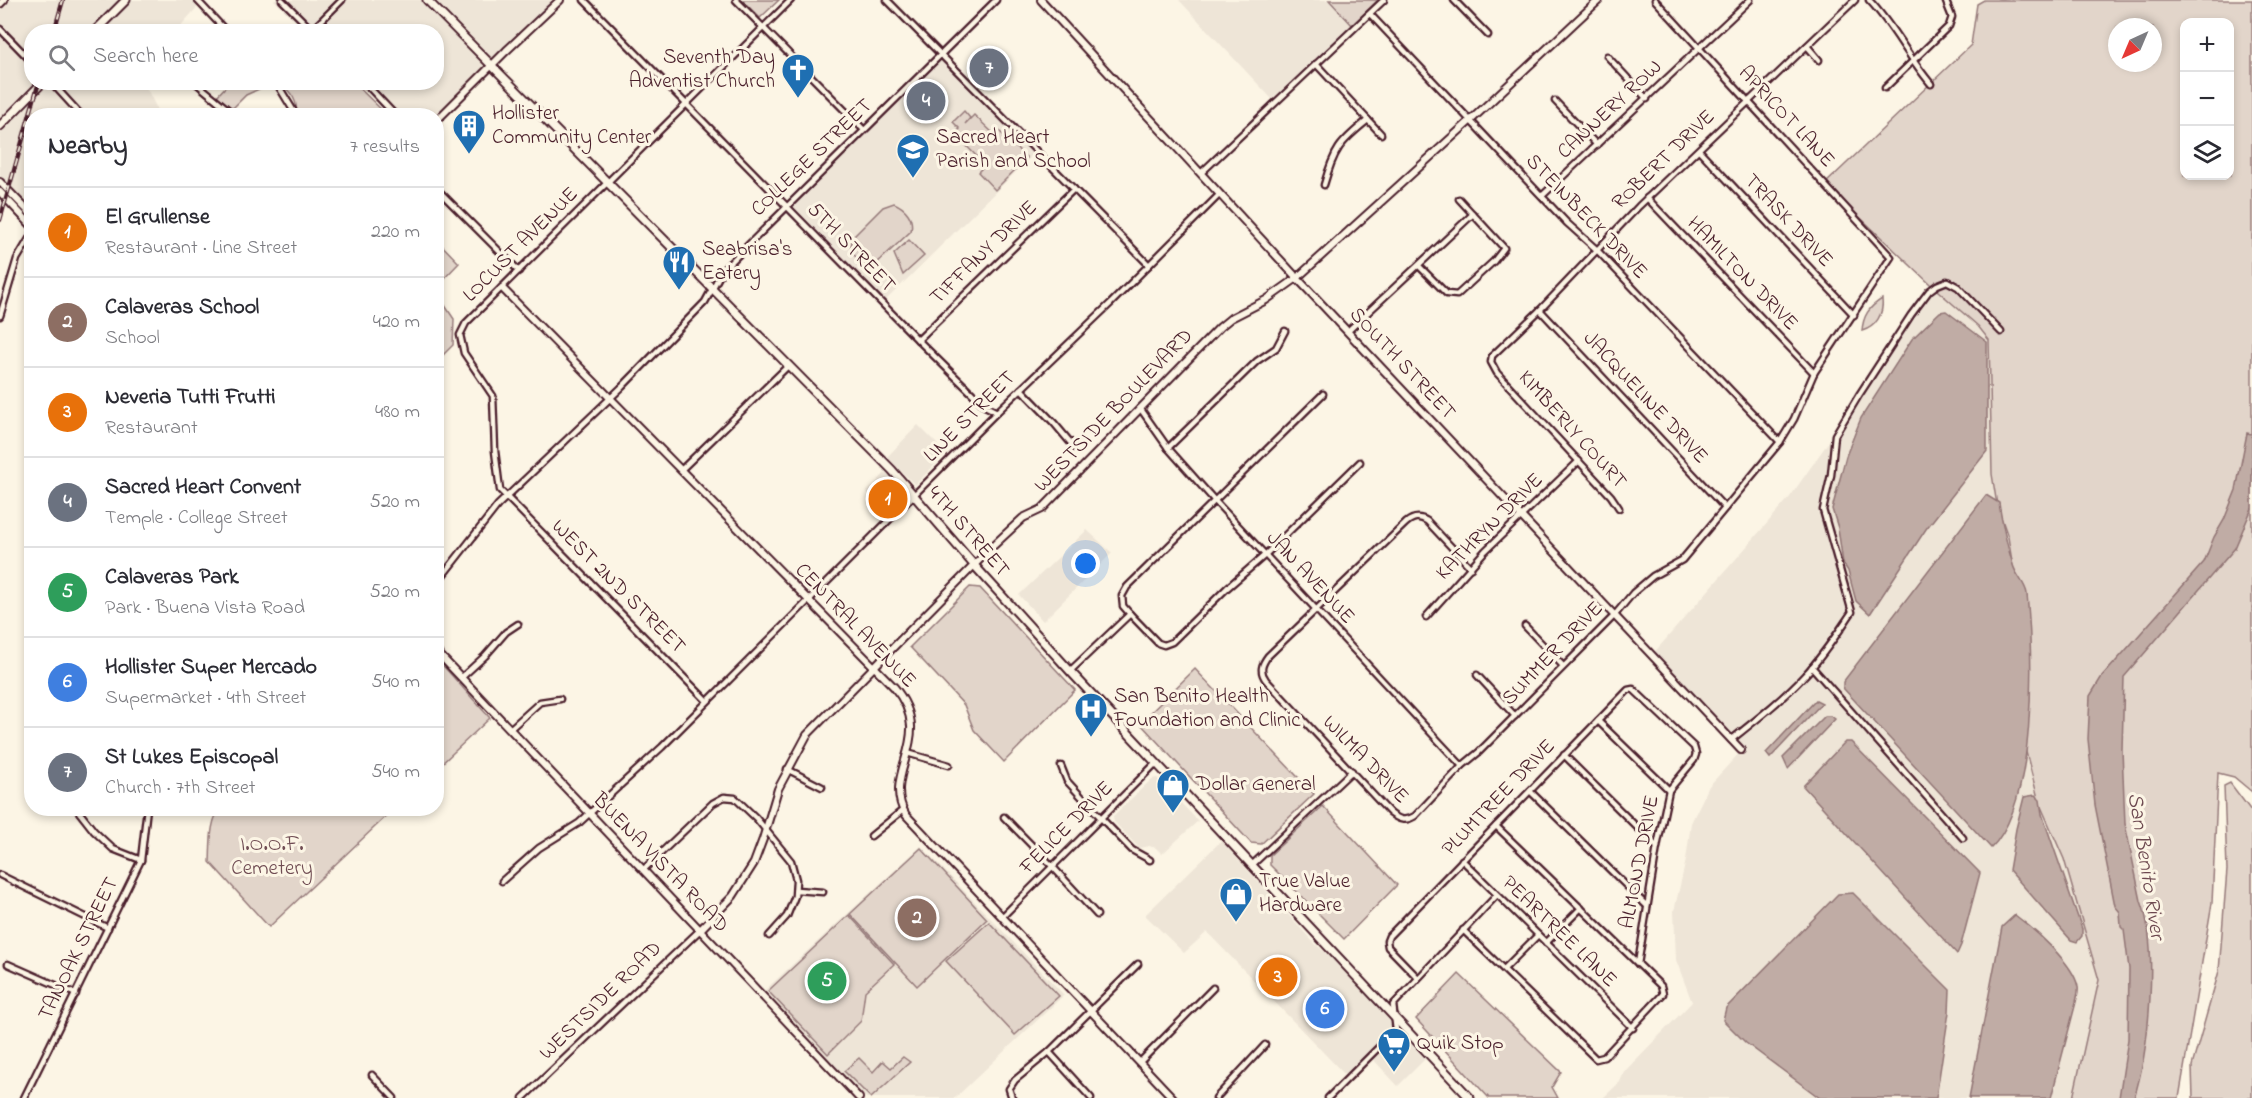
<!DOCTYPE html>
<html lang="en">
<head>
<meta charset="utf-8">
<style>
  body { margin:0; font-family:"Indie Flower",sans-serif; background:#f2f2f3; color:#2b2b33 }
  .controls { position:absolute; right:18px; top:18px; display:grid; overflow:hidden; border-radius:12px; box-shadow:0 3px 9px #0003 }
  .controls button { width:54px; height:54px; display:grid; place-items:center; padding:0; border:0; border-bottom:2px solid #e1e1e2; background:#fff; color:#2b2b33; font:30px sans-serif }
  .compass { position:absolute; left:2108px; top:18px; width:54px; height:54px; border-radius:50%; background:#fff; box-shadow:0 3px 9px #0003; rotate:224deg }
  .you { position:absolute; left:1086px; top:564px; width:21px; height:21px; margin:-15px; border:4px solid #fff; border-radius:50%; background:#1a73e8; box-shadow:0 0 0 9px #1a73e833 }
  .badge { display:grid; place-items:center; width:39px; height:39px; border-radius:50%; background:#1f6fb2; color:#fff; font-size:20px; font-weight:700 }
  .pin { position:absolute; translate:-50% -50%; border:3px solid #fff; box-shadow:0 2px 6px #0006 }
  .list { margin:0; padding:0; list-style:none }
  h2 { display:flex; justify-content:space-between; align-items:center; height:78px; margin:0; padding:0 24px; font-size:26px }
  h2 small { font-size:20px; font-weight:400; color:#7c7c81 }
  .list li { display:grid; grid-template-columns:39px 1fr auto; gap:18px; align-items:center; box-sizing:border-box; height:90px; padding:0 24px; border-top:2px solid #e1e1e2 }
  .list b { display:block; font-size:22px; white-space:nowrap }
  .list p { margin:0; font-size:20px; white-space:nowrap; color:#7c7c81 }
  .list em { font-size:20px; font-style:normal; color:#7c7c81 }
  .icon { flex:none; width:33px; height:33px; fill:none; stroke:currentColor; stroke-width:2; stroke-linecap:round; stroke-linejoin:round }
  .map { position:relative; flex:none; width:2252px; height:1098px; overflow:hidden }
  .search { position:absolute; background:#fff; box-shadow:0 3px 9px #0003; left:24px; top:24px; width:420px; height:66px; display:flex; align-items:center; gap:15px; box-sizing:border-box; padding:0 21px; border-radius:24px; color:#7c7c81; font-size:22px }
  .panel { position:absolute; background:#fff; box-shadow:0 3px 9px #0003; left:24px; top:108px; width:420px; height:708px; border-radius:24px }
  .map>svg:first-child { display:block }
</style>
</head>
<body>
<div class="map">
<svg width="2252" height="1098" viewBox="0 0 2252 1098">
  <rect width="100%" height="100%" fill="#fcf5e5"/>
  <filter id="ink" filterUnits="userSpaceOnUse"><feTurbulence type="fractalNoise" baseFrequency=".0167" numOctaves="2"/><feDisplacementMap in="SourceGraphic" scale="12" xChannelSelector="R" yChannelSelector="G"/><feConvolveMatrix kernelMatrix="1 2 1 2 8 2 1 2 1" color-interpolation-filters="sRGB"/></filter>
  <g filter="url(#ink)">
    <g fill="#eee5d7">
      <polygon points="7,0 197,0 200,4 176,31 32,32 32,82 144,83 158,111 154,116 32,116 31,213 0,179 0,6"/>
      <polygon points="274,0 559,0 437,121 436,116 396,115 363,83 436,82 436,32 312,31 307,26 304,29"/>
      <polygon points="1179,0 1378,0 1272,99"/>
      <polygon points="940,57 1035,153 883,303 790,205"/>
      <polygon points="1943,278 1995,325 2100,978 2073,1098 1603,1098 1620,1082 1624,1072 1692,1002 1676,960 1674,911 1686,860 1691,823 1709,786 1742,750 1652,655 1790,497"/>
      <polygon points="918,425 946,453 915,485 887,457"/>
      <polygon points="886,472 905,489 902,498 886,514 867,492"/>
      <polygon points="1087,530 1112,553 1043,621 1019,595"/>
      <polygon points="1157,778 1198,821 1162,854 1156,848 1149,846 1139,848 1114,822 1113,816 1152,779"/>
      <polygon points="1221,841 1314,943 1331,957 1425,1059 1398,1086 1372,1058 1350,1080 1207,932 1184,953 1145,915"/>
      <polygon points="921,846 1064,995 955,1098 866,1098 764,991"/>
    </g>
    <g fill="#e2d5ca" stroke="#967a7a" stroke-width="1.5" fill-rule="evenodd">
      <polygon points="742,0 779,0 760,18"/>
      <polygon points="1329,0 1378,0 1352,25"/>
      <path d="M1984,0H2252V792L2234,777L2218,773L2212,903L2179,1098H2073L2099,980L2064,859L2039,802L2026,752L2020,609L2008,537L1997,505L1992,474L1989,340L1978,326L1930,284L1825,184L1971,45L1977,4ZM2184,22H2230V176H2184ZM2117,27H2153V63H2117Z"/>
      <polygon points="230,82 267,83 268,85 246,95 232,109 217,96"/>
      <path d="M281,83H354L387,115H295C300,102 290,92 281,83Z"/>
      <polygon points="964,111 970,118 965,124 974,115 995,135 999,131 1027,158 995,190 978,172 985,165 955,134 960,129 953,122"/>
      <path d="M894,203C906,208 914,218 911,231L875,265H864L851,252V239L883,207Z"/>
      <polygon points="436,239 459,263 437,286 436,286"/>
      <polygon points="909,240 924,256 903,275 894,254"/>
      <polygon points="436,292 454,319 453,345 437,361"/>
      <path d="M1882,299C1884,314 1876,327 1862,331C1863,316 1869,307 1882,299Z"/>
      <polygon points="970,587 980,588 1075,690 1004,762 974,730 964,705 910,647"/>
      <polygon points="437,659 490,718 437,768"/>
      <polygon points="1195,669 1314,794 1261,844 1251,843 1140,723"/>
      <polygon points="2230,783 2252,812 2252,1098 2193,1098 2192,1066 2219,971 2227,870 2224,786"/>
      <polygon points="1323,806 1397,885 1344,939 1270,865 1270,855"/>
      <path d="M221,808H394V809L269,927L210,862C211,846 209,820 221,808Z"/>
      <polygon points="921,848 987,919 917,986 850,914"/>
      <polygon points="849,915 894,964 865,991 861,1021 828,1054 768,991"/>
      <polygon points="989,922 1059,996 1015,1035 946,961"/>
      <polygon points="1459,974 1561,1072 1552,1087 1558,1098 1489,1098 1416,1019"/>
      <polygon points="903,1057 910,1062 871,1098 844,1071 859,1058 873,1072 883,1061 891,1068"/>
    </g>
    <g fill="#c0aca5" stroke="#917474" stroke-width="1.5">
      <polygon points="1946,311 1987,342 1987,451 1926,529 1870,614 1856,601 1848,571 1843,563 1838,528 1832,509 1846,456 1861,418 1912,339 1940,312"/>
      <path d="M2247,433L2252,434V508L2235,548L2124,677L2122,750L2125,824L2141,901C2159,947 2149,1051 2134,1098H2119L2128,1039L2129,969L2124,930L2121,927L2120,912L2115,906L2095,805L2088,739L2090,696L2101,678L2204,562L2214,537L2224,520L2236,490Z"/>
      <path d="M1986,495L1999,503C2002,524 2007,545 2013,565C2016,576 2026,584 2027,594C2033,657 2037,803 1991,848L1843,688V682Z"/>
      <polygon points="1816,700 1822,703 1770,758 1766,753"/>
      <polygon points="1825,716 1831,716 1835,719 1788,769 1783,758"/>
      <polygon points="1845,742 1851,742 1980,873 1961,945 1957,954 1803,786"/>
      <polygon points="2035,795 2040,800 2042,814 2082,929 2082,936 2077,942 2071,940 2009,870 2016,829 2024,797"/>
      <polygon points="1853,893 1950,990 1949,1012 1936,1098 1820,1098 1746,1043 1723,1020 1726,1008 1838,894"/>
      <path d="M2015,915C2034,929 2074,964 2078,987C2079,992 2077,997 2076,1002L2051,1098H1969L2002,927Z"/>
    </g>
    <g fill="none" stroke-linecap="round" stroke-linejoin="round">
      <g stroke="#4a1f2b" stroke-width="9">
        <g id="minor">
          <polyline points="197,0 227,32"/>
          <polyline points="282,0 314,32"/>
          <polyline points="584,0 918,340 985,406 997,412"/>
          <polyline points="736,0 864,130"/>
          <polyline points="887,0 1149,265"/>
          <polyline points="1454,0 1488,35"/>
          <path d="M1869,0C1893,25 1908,57 1931,84"/>
          <polyline points="1370,14 1567,223 1596,249 1780,442"/>
          <polyline points="0,29 32,62"/>
          <polyline points="312,30 342,0"/>
          <polyline points="1807,46 1819,60"/>
          <polyline points="1607,56 1647,99"/>
          <polyline points="1316,64 1381,134"/>
          <polyline points="51,82 82,116"/>
          <polyline points="195,82 231,112 228,116"/>
          <polyline points="276,82 293,110 293,116"/>
          <polyline points="364,82 396,116"/>
          <polyline points="1885,88 1949,26 1952,17 1946,2"/>
          <polyline points="1555,101 1597,145"/>
          <polyline points="1699,150 1854,315"/>
          <polyline points="1201,173 1384,0"/>
          <path d="M1324,185C1334,150 1339,143 1368,120"/>
          <polyline points="436,188 519,271"/>
          <polyline points="1542,196 1750,0"/>
          <polyline points="1647,198 1814,373"/>
          <polyline points="1419,266 1447,294 1457,295 1494,261 1504,248 1459,199"/>
          <polyline points="1540,310 1725,508"/>
          <polyline points="0,316 17,259 32,234"/>
          <polyline points="1348,331 1473,214"/>
          <polyline points="918,340 1074,189"/>
          <polyline points="1021,389 1054,423 1075,448"/>
          <polyline points="1140,408 1168,448 1215,501 1462,766"/>
          <polyline points="1168,448 1257,361 1276,348 1285,331"/>
          <polyline points="681,470 789,365"/>
          <polyline points="1619,508 1611,496 1497,373 1491,362 1492,356 1540,310 1639,206 1855,0"/>
          <path d="M1471,568L1427,521C1419,516 1413,517 1406,523L1268,656C1262,664 1259,671 1266,680L1390,813C1399,820 1405,822 1415,816L1462,766L1479,752L1614,616L1633,593L1653,576L1682,560L1780,442L1794,419L1814,373L1891,257L1655,0"/>
          <polyline points="436,584 498,505 622,387 705,302 722,271 996,0"/>
          <polyline points="1130,614 1158,643 1164,645 1172,642 1227,588 1265,555 1360,462"/>
          <polyline points="1426,617 1485,551 1579,461"/>
          <polyline points="1525,626 1563,666"/>
          <polyline points="1812,667 1963,838"/>
          <polyline points="1070,671 1130,614 1123,606 1122,596 1127,587 1323,394"/>
          <polyline points="1477,675 1515,716"/>
          <polyline points="461,678 485,656 506,632 518,624"/>
          <polyline points="707,701 500,490 495,451 493,396 464,353 460,335 466,323 791,0"/>
          <polyline points="1598,721 1669,790"/>
          <polyline points="510,729 540,702 560,699"/>
          <path d="M1731,740C1756,720 1783,699 1805,675C1823,656 1837,634 1852,612L1823,510L1831,475L1835,435L1859,395L1911,315L1929,291L1937,285L1947,281L1958,287L2001,332"/>
          <polyline points="907,753 949,765"/>
          <polyline points="1564,755 1657,847"/>
          <polyline points="1061,766 1067,781 1102,819 1132,850 1150,860"/>
          <polyline points="787,769 822,787"/>
          <polyline points="1530,791 1647,906"/>
          <polyline points="76,808 94,831 113,849 141,860"/>
          <polyline points="1004,817 1052,866 1097,915"/>
          <polyline points="871,836 903,810"/>
          <polyline points="1462,860 1633,1028"/>
          <polyline points="1252,865 1352,771"/>
          <polyline points="643,870 713,803 724,797 735,798 756,818 791,861 796,880 795,896 787,916 769,936"/>
          <polyline points="0,875 108,928"/>
          <polyline points="502,881 539,848 579,823 662,747 997,412 1111,303 1220,194"/>
          <polyline points="796,890 823,892"/>
          <polyline points="1002,917 1156,763"/>
          <polyline points="1463,930 1596,1059 1604,1057 1663,994 1661,986 1496,826"/>
          <polyline points="1546,943 1581,908"/>
          <polyline points="8,964 76,994"/>
          <polyline points="1504,969 1538,935"/>
          <polyline points="1418,978 1388,947 1387,941 1389,936 1628,690 1633,689 1694,747 1696,754 1694,760 1669,790 1657,847 1638,964"/>
          <polyline points="1049,1052 1091,1098"/>
          <polyline points="1140,1062 1213,988"/>
          <polyline points="372,1075 394,1098"/>
          <polyline points="24,1098 141,860 147,808"/>
          <polyline points="523,1098 701,929"/>
          <polyline points="1012,1098 1009,1089 1015,1080 1049,1052 1138,964"/>
          <polyline points="1216,1098 1265,1045"/>
          <polyline points="1328,1098 1396,1030 1393,1005 1497,895"/>
        </g>
      </g>
      <g stroke="#4a1f2b" stroke-width="10">
        <g id="tertiary">
          <polyline points="1041,0 1297,278 1741,750"/>
          <polyline points="0,4 4,0"/>
          <polyline points="436,121 506,51 560,0"/>
          <polyline points="0,182 32,215"/>
          <polyline points="0,192 32,226"/>
          <path d="M502,288L894,687C938,739 880,772 906,815L1173,1098"/>
          <polyline points="436,651 859,1098"/>
          <polyline points="701,929 733,896 754,863 763,839 778,789 807,735 994,545 1023,518 1042,509 1220,327 1231,318 1266,300 1297,278 1471,120 1599,0"/>
        </g>
      </g>
      <g stroke="#4a1f2b" stroke-width="11">
        <g id="secondary">
          <polyline points="427,0 892,470 974,565 1070,671 1470,1098"/>
          <polyline points="94,32 126,0"/>
          <polyline points="0,126 43,82"/>
        </g>
      </g>
      <use href="#minor" stroke="#fcf5e5" stroke-width="4.5"/>
      <use href="#tertiary" stroke="#fcf5e5" stroke-width="6"/>
      <use href="#secondary" stroke="#fcf5e5" stroke-width="7"/>
      <g stroke="#4a1f2b" stroke-width="4.5">
        <g id="rail">
          <polyline points="54,32 63,0"/>
          <polyline points="0,220 39,82"/>
        </g>
      </g>
      <use href="#rail" stroke="#fcf5e5" stroke-width="2" stroke-dasharray="7" stroke-linecap="butt"/>
    </g>
  </g>
  <defs>
    <g id="church-pin" transform="scale(1.725)"><path d="M0 17L-7.5 6A9.5 9.5 0 1 1 7.5 6Z" fill="#1f6fb2" stroke="#fcf5e5"/><path d="M-1.2-6h2.4v3.5h3.3v2.4h-3.3V6h-2.4V-.1h-3.3v-2.4h3.3Z" fill="#fff"/></g>
    <g id="building-pin" transform="scale(1.725)"><path d="M0 17L-7.5 6A9.5 9.5 0 1 1 7.5 6Z" fill="#1f6fb2" stroke="#fcf5e5"/><path d="M-4-6H4V6H1V3H-1V6H-4ZM-2.5-4.3h1.7v1.8h-1.7ZM.8-4.3h1.7v1.8H.8ZM-2.5-1h1.7V.8h-1.7ZM.8-1h1.7V.8H.8Z" fill="#fff"/></g>
    <g id="school-pin" transform="scale(1.725)"><path d="M0 17L-7.5 6A9.5 9.5 0 1 1 7.5 6Z" fill="#1f6fb2" stroke="#fcf5e5"/><path d="M0-5L7-2L0 1L-7-2ZM-4 1L0 2.5L4 1V4Q0 6-4 4Z" fill="#fff"/></g>
    <g id="restaurant-pin" transform="scale(1.725)"><path d="M0 17L-7.5 6A9.5 9.5 0 1 1 7.5 6Z" fill="#1f6fb2" stroke="#fcf5e5"/><path d="M-5-6h1v4h1v-4h1v4h1v-4h1v5L-1.5 .5V6h-2V.5L-5-1ZM5-6V6H3V1.5H1.5Q1.5-4 5-6Z" fill="#fff"/></g>
    <g id="hospital-pin" transform="scale(1.725)"><path d="M0 17L-7.5 6A9.5 9.5 0 1 1 7.5 6Z" fill="#1f6fb2" stroke="#fcf5e5"/><path d="M-5-5h3v3.5h4V-5h3V5h-3V1.5h-4V5h-3Z" fill="#fff"/></g>
    <g id="shop-pin" transform="scale(1.725)"><path d="M0 17L-7.5 6A9.5 9.5 0 1 1 7.5 6Z" fill="#1f6fb2" stroke="#fcf5e5"/><path d="M-5-2.5h2.3a2.7 3.5 0 0 1 5.4 0H5L5.5 6h-11ZM-1.5-2.5h3a1.5 2.3 0 0 0-3 0Z" fill="#fff"/></g>
    <g id="supermarket-pin" transform="scale(1.725)"><path d="M0 17L-7.5 6A9.5 9.5 0 1 1 7.5 6Z" fill="#1f6fb2" stroke="#fcf5e5"/><path d="M-6-5.5h2.5l.6 2H6L4.5 2H-2.5L-4.4-4H-6ZM-1.5 3.2a1.3 1.3 0 1 0 .1 0ZM3 3.2a1.3 1.3 0 1 0 .1 0Z" fill="#fff"/></g>
  </defs>
  <g fill-rule="evenodd">
    <use href="#church-pin" x="798" y="70"/>
    <use href="#building-pin" x="469" y="126"/>
    <use href="#school-pin" x="913" y="150"/>
    <use href="#restaurant-pin" x="679" y="262"/>
    <use href="#hospital-pin" x="1091" y="709"/>
    <use href="#shop-pin" x="1173" y="785"/>
    <use href="#shop-pin" x="1236" y="894"/>
    <use href="#supermarket-pin" x="1394" y="1044"/>
  </g>
  <g text-anchor="middle" dominant-baseline="central" stroke-width="6" stroke-linejoin="round" paint-order="stroke">
    <g font-size="21" fill="#4a1f2b" stroke="#fcf5e5" text-anchor="start">
      <text x="775" y="58" text-anchor="end">Seventh Day<tspan x="775" dy="24">Adventist Church</tspan></text>
      <text x="492" y="114">Hollister<tspan x="492" dy="24">Community Center</tspan></text>
      <text x="936" y="138">Sacred Heart<tspan x="936" dy="24">Parish and School</tspan></text>
      <text x="702" y="250">Seabrisa's<tspan x="702" dy="24">Eatery</tspan></text>
      <text x="1114" y="697">San Benito Health<tspan x="1114" dy="24">Foundation and Clinic</tspan></text>
      <text x="1196" y="785">Dollar General</text>
      <text x="1259" y="882">True Value<tspan x="1259" dy="24">Hardware</tspan></text>
      <text x="1417" y="1044">Quik Stop</text>
    </g>
    <g font-size="21" fill="#4a1f2b" stroke="#fcf5e5">
      <text transform="translate(1610 110) rotate(-43)">CANNERY ROW</text>
      <text transform="translate(1786 117) rotate(47)">APRICOT LANE</text>
      <text transform="translate(812 158) rotate(-44)">COLLEGE STREET</text>
      <text transform="translate(1664 160) rotate(-44)">ROBERT DRIVE</text>
      <text transform="translate(1586 217) rotate(46)">STEINBECK DRIVE</text>
      <text transform="translate(1788 221) rotate(47)">TRASK DRIVE</text>
      <text transform="translate(521 245) rotate(-45)">LOCUST AVENUE</text>
      <text transform="translate(851 248) rotate(46)">5TH STREET</text>
      <text transform="translate(984 253) rotate(-44)">TIFFANY DRIVE</text>
      <text transform="translate(1742 274) rotate(46)">HAMILTON DRIVE</text>
      <text transform="translate(1402 364) rotate(47)">SOUTH STREET</text>
      <text transform="translate(1645 398) rotate(47)">JACQUELINE DRIVE</text>
      <text transform="translate(1114 411) rotate(-46)">WESTSIDE BOULEVARD</text>
      <text transform="translate(970 417) rotate(-45)">LINE STREET</text>
      <text transform="translate(1572 430) rotate(48)">KIMBERLY COURT</text>
      <text transform="translate(1490 527) rotate(-45)">KATHRYN DRIVE</text>
      <text transform="translate(968 532) rotate(49)">4TH STREET</text>
      <text transform="translate(1310 578) rotate(47)">JAN AVENUE</text>
      <text transform="translate(618 587) rotate(45)">WEST 2ND STREET</text>
      <text transform="translate(855 626) rotate(46)">CENTRAL AVENUE</text>
      <text transform="translate(1553 654) rotate(-46)">SUMMER DRIVE</text>
      <text transform="translate(1365 760) rotate(46)">WILMA DRIVE</text>
      <text transform="translate(1499 798) rotate(-46)">PLUMTREE DRIVE</text>
      <text transform="translate(1067 828) rotate(-45)">FELICE DRIVE</text>
      <text transform="translate(1640 862) rotate(-79)">ALMOND DRIVE</text>
      <text transform="translate(660 863) rotate(46)">BUENA VISTA ROAD</text>
      <text transform="translate(1559 932) rotate(44)">PEARTREE LANE</text>
      <text transform="translate(79 949) rotate(-64)">TANOAK STREET</text>
      <text transform="translate(601 1001) rotate(-44)">WESTSIDE ROAD</text>
    </g>
    <g font-size="21" fill="#704c53" stroke="#fcf5e5">
      <text x="272" y="845">I.O.O.F.<tspan x="272" dy="24">Cemetery</tspan></text>
    </g>
    <g font-size="22" font-style="italic" fill="#6d4950" stroke="#fcf5e5">
      <text transform="translate(2145 866) rotate(81)">San Benito River</text>
    </g>
  </g>
</svg>
<div class="controls">
<button>+</button>
<button>−</button>
<button><svg class="icon" aria-label="layers" viewBox="0 0 24 24"><path d="M12 4l9 5-9 5-9-5zM3 14l9 5 9-5"/></svg></button>
</div>
<svg class="compass" viewBox="-18 -18 36 36"><path d="M0-13l5 13h-10z" fill="#e53935"/><path d="M0 13l5-13h-10z" fill="#7c7c81"/></svg>
<div class="you"></div>
<div class="pin badge" style="left:888px;top:499px;background:#e8710a">1</div>
<div class="pin badge" style="left:917px;top:918px;background:#8d6e63">2</div>
<div class="pin badge" style="left:1278px;top:977px;background:#e8710a">3</div>
<div class="pin badge" style="left:926px;top:101px;background:#6b7280">4</div>
<div class="pin badge" style="left:827px;top:981px;background:#2e9e5b">5</div>
<div class="pin badge" style="left:1325px;top:1009px;background:#3f7fe0">6</div>
<div class="pin badge" style="left:989px;top:68px;background:#6b7280">7</div>
<div class="search"><svg class="icon" aria-label="search" viewBox="0 0 24 24"><circle cx="10" cy="10" r="6"/><path d="M15 15l6 6"/></svg>Search here</div>
<section class="panel">
<h2>Nearby<small>7 results</small></h2>
<ul class="list">
<li><span class="badge" style="background:#e8710a">1</span><div><b>El Grullense</b><p>Restaurant · Line Street</p></div><em>220 m</em></li>
<li><span class="badge" style="background:#8d6e63">2</span><div><b>Calaveras School</b><p>School</p></div><em>420 m</em></li>
<li><span class="badge" style="background:#e8710a">3</span><div><b>Neveria Tutti Frutti</b><p>Restaurant</p></div><em>480 m</em></li>
<li><span class="badge" style="background:#6b7280">4</span><div><b>Sacred Heart Convent</b><p>Temple · College Street</p></div><em>520 m</em></li>
<li><span class="badge" style="background:#2e9e5b">5</span><div><b>Calaveras Park</b><p>Park · Buena Vista Road</p></div><em>520 m</em></li>
<li><span class="badge" style="background:#3f7fe0">6</span><div><b>Hollister Super Mercado</b><p>Supermarket · 4th Street</p></div><em>540 m</em></li>
<li><span class="badge" style="background:#6b7280">7</span><div><b>St Lukes Episcopal</b><p>Church · 7th Street</p></div><em>540 m</em></li>
</ul>
</section>
</div>
</body>
</html>
